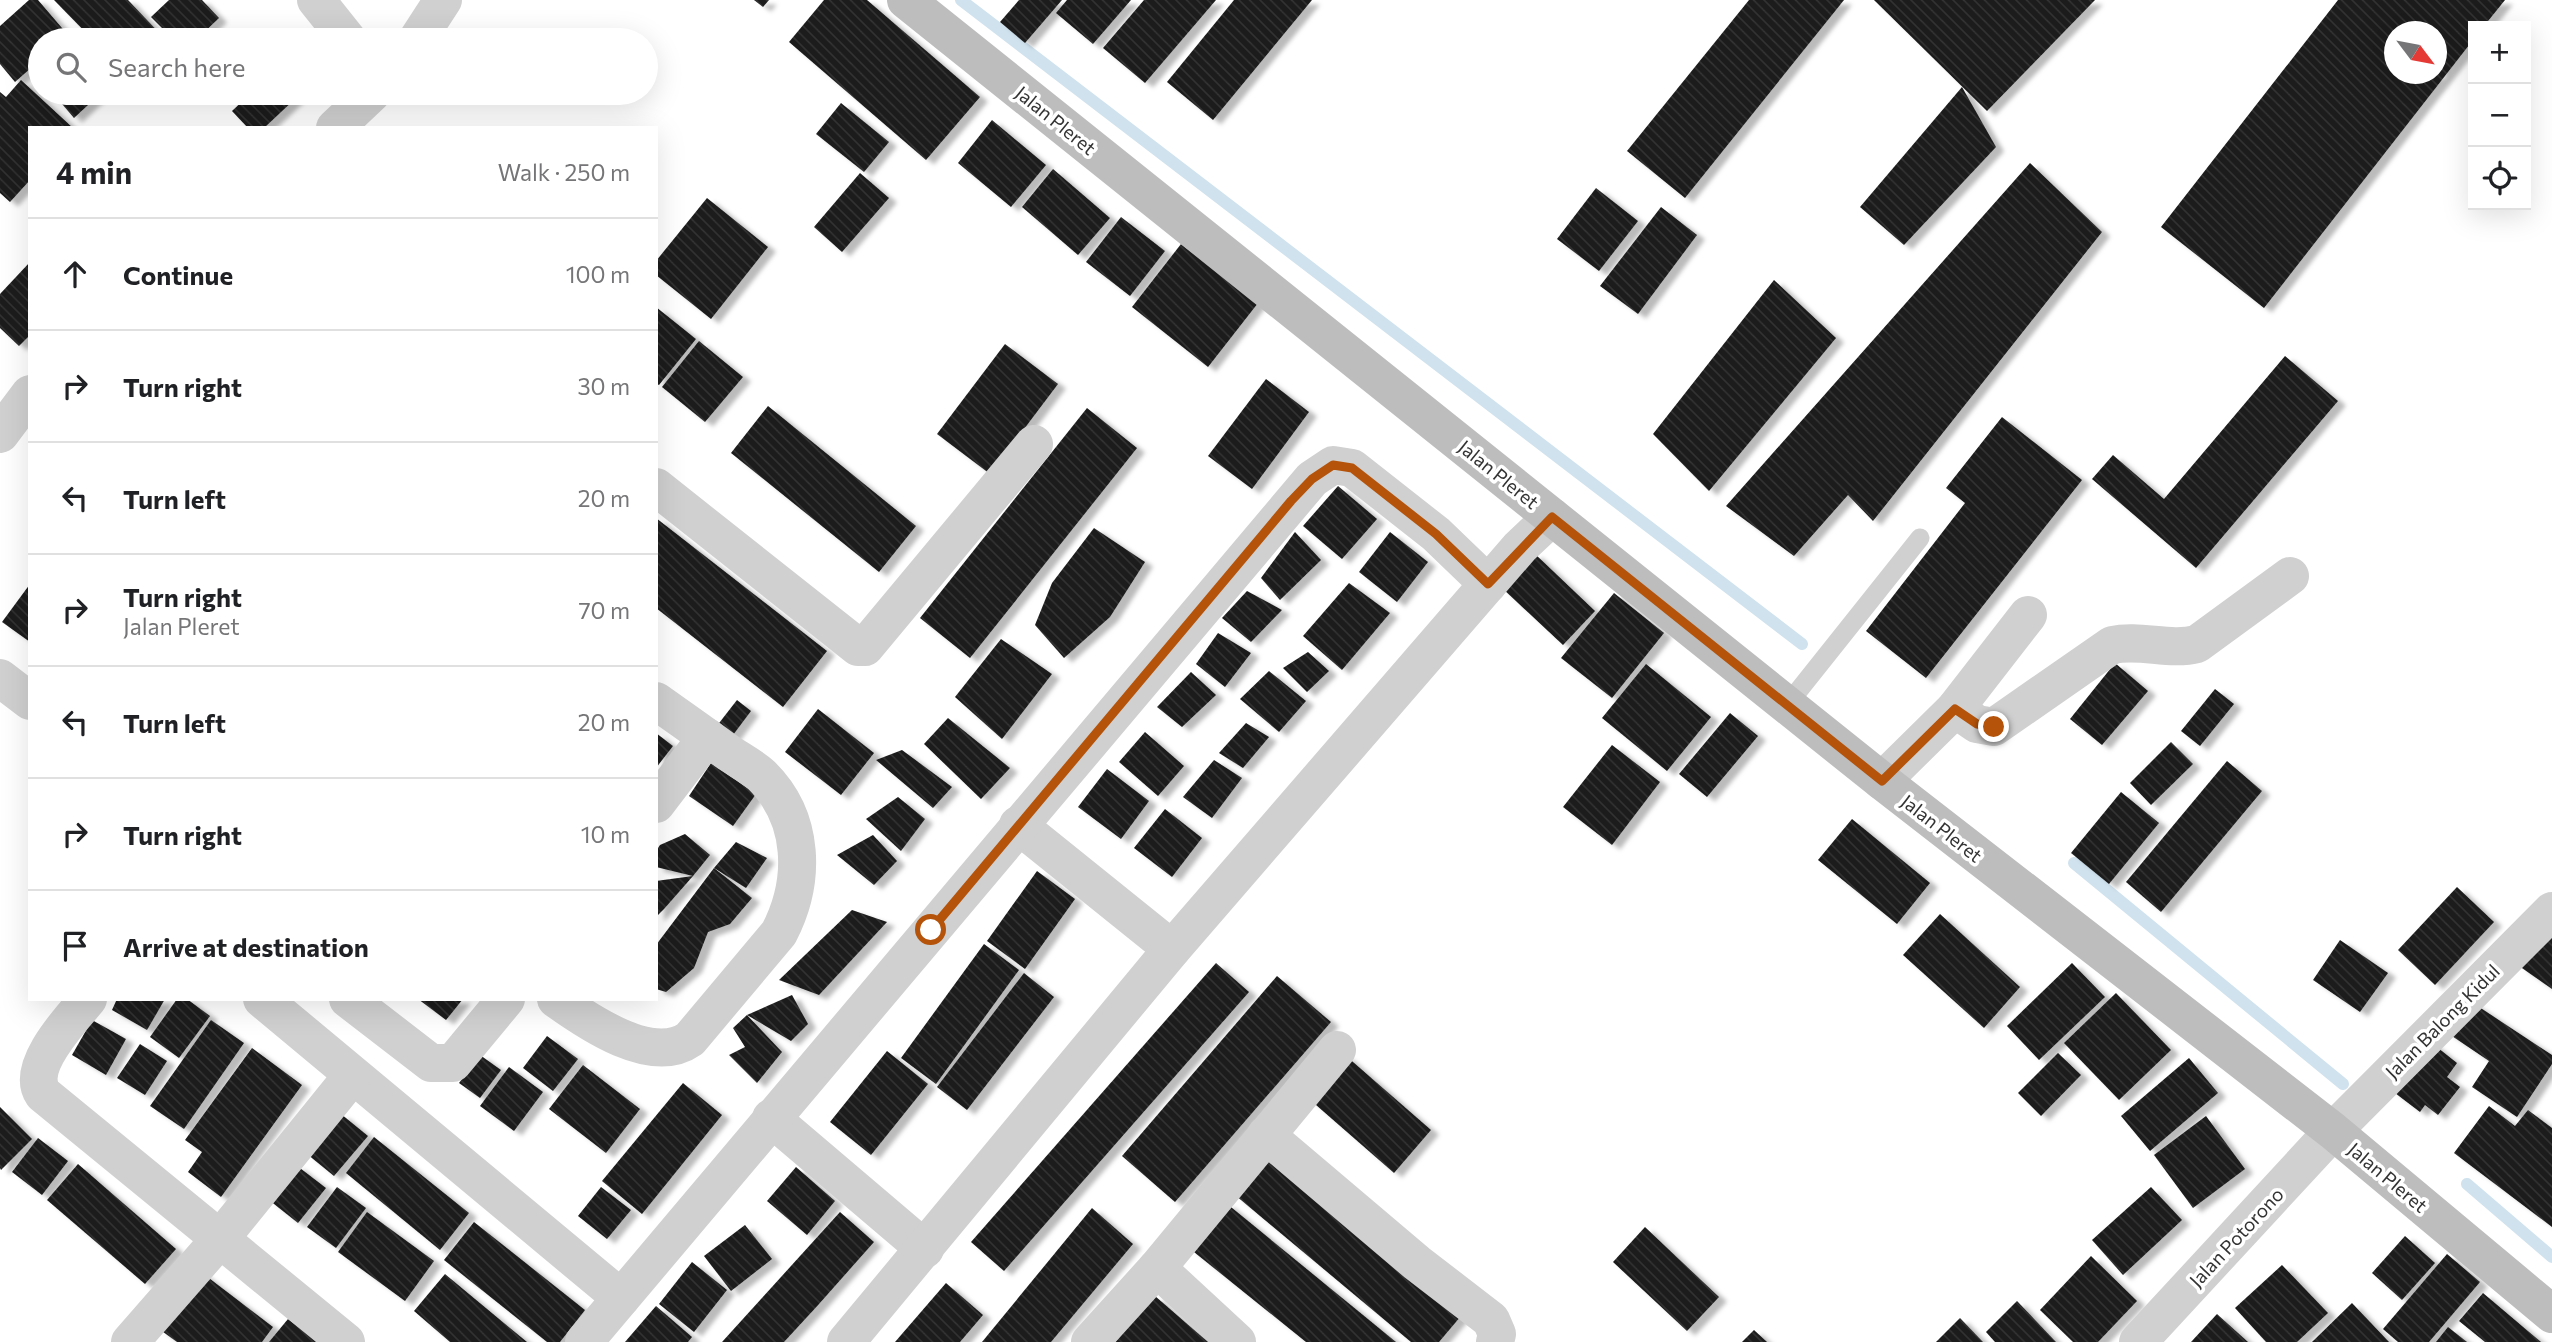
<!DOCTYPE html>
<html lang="en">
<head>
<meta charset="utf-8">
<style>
  body { margin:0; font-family:Commissioner,sans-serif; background:#f6f6f6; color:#202124 }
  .controls { position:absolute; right:21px; top:21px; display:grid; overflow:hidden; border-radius:0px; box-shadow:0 7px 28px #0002 }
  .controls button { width:63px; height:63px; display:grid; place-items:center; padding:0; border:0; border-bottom:2px solid #e0e0e0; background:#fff; color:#202124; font:35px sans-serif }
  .compass { position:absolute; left:2384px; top:21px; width:63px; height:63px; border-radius:50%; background:#fff; box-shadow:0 7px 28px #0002; rotate:122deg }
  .stop { position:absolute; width:21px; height:21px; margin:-16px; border:5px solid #b45309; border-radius:50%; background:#fff }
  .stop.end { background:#b45309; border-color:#fff; box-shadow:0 2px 7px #0008 }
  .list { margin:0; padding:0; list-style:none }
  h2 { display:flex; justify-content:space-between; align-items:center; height:91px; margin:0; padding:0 28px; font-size:30px }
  h2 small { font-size:23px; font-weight:400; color:#757577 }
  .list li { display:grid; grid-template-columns:46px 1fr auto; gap:21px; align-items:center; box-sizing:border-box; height:112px; padding:0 28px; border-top:2px solid #e0e0e0 }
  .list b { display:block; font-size:26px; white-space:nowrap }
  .list p { margin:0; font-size:23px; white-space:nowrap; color:#757577 }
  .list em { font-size:23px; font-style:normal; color:#757577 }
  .icon { flex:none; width:38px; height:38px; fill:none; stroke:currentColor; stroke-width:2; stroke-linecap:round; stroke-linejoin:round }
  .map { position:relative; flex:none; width:2552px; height:1342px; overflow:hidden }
  .search { position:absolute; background:#fff; box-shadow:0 7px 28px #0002; left:28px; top:28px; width:630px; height:77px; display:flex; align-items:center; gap:18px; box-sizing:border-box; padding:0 24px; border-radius:38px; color:#757577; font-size:26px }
  .panel { position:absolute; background:#fff; box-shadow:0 7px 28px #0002; left:28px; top:126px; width:630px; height:875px; border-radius:0px }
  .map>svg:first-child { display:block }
</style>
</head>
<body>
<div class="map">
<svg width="2552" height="1342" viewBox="0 0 2552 1342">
  <defs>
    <pattern id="building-back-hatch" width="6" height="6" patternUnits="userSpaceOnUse" patternTransform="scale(1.75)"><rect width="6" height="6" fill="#1a1a1a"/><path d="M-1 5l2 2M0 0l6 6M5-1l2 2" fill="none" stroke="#333"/></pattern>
    <filter id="shadow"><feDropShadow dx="8" dy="4.5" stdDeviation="2" flood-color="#0004"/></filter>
  </defs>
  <rect width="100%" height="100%" fill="#fff"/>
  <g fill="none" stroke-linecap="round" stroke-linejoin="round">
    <g stroke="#cfe2ee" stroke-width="12">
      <polyline points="961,0 1802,644"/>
      <polyline points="2074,863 2343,1084"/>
      <polyline points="2467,1184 2552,1257"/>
    </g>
  </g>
  <g fill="url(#building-back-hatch)" fill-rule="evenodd" filter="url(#shadow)">
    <polygon points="29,0 38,0 68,35 62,40 40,40 40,60 15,82 0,64 0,26"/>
    <polygon points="54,0 128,0 166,40 93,40"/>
    <polygon points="169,0 202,0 219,18 196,40 174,40 151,17"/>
    <polygon points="754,0 769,0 763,7"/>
    <polygon points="824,0 867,0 980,97 926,160 789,42"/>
    <polygon points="1019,0 1062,0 1025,43 1000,22"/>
    <polygon points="1067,0 1131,0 1093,44 1056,13"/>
    <polygon points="1144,0 1216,0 1145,83 1103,48"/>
    <polygon points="1234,0 1312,0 1213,120 1167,82"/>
    <polygon points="1749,0 1844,0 1685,198 1627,151"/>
    <polygon points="1874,0 2095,0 1987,111"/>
    <path d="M2338,0H2505L2484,26H2473V40L2264,308L2161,227ZM2394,32H2437V74H2394Z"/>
    <polygon points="21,80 73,128 30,128 30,180 10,202 0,193 0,92 6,97"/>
    <polygon points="1962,87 1996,147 1904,245 1860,207"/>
    <polygon points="63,93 101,93 74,118 57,98"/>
    <polygon points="251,93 291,93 296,98 264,128 248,128 232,111"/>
    <polygon points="841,103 889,142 864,172 816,134"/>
    <polygon points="992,120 1046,165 1011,207 958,163"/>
    <polygon points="2030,163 2102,232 1873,521 1848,495 1794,556 1726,506"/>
    <polygon points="1053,169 1110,218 1078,255 1022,207"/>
    <polygon points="860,173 889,198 842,252 814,227"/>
    <polygon points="1596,188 1638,221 1599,271 1557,239"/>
    <polygon points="707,198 768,247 711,319 656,275 656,261"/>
    <polygon points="1661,207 1697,235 1638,314 1600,286"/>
    <polygon points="1121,217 1165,251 1130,296 1086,262"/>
    <polygon points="1181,244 1258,303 1208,367 1132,307"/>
    <polygon points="30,262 30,335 19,346 0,328 0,294"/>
    <polygon points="1774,280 1836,338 1709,491 1653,434"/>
    <polygon points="656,307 696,339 659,385 656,384"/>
    <polygon points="699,341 743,377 705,422 662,387"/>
    <polygon points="1005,344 1058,384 990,474 937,434"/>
    <polygon points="2285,356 2338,401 2196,568 2092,479 2113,455 2164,499"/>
    <polygon points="1266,379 1309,412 1252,489 1208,456"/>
    <polygon points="768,406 916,526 879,572 731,453"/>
    <polygon points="1087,408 1137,448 970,658 920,618"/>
    <polygon points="2002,417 2082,480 1926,678 1866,631 1965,503 1946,488"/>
    <polygon points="1338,486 1377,519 1342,559 1303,526"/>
    <polygon points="656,518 827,651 783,707 656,608"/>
    <polygon points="1094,528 1145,562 1110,617 1064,658 1035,625 1052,583"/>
    <polygon points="1295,532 1321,560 1280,600 1261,578"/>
    <polygon points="1390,532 1428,562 1397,602 1359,572"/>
    <polygon points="1534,553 1595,611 1563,645 1502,588"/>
    <polygon points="1349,583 1390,613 1342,670 1303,636"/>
    <polygon points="30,584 30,642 2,622"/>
    <polygon points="1247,591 1282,610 1251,642 1222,618"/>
    <polygon points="1614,593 1664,633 1612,698 1561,658"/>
    <polygon points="1218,633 1251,653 1225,687 1196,664"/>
    <polygon points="1001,639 1052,674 1002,739 955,697"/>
    <polygon points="1308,652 1329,671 1307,692 1283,668"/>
    <polygon points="2115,663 2148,691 2102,745 2070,719"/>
    <polygon points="1646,664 1711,717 1667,771 1602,718"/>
    <polygon points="1269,671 1306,701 1279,732 1240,699"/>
    <polygon points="1191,672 1216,695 1182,727 1157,707"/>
    <polygon points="2215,689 2234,704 2200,746 2181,731"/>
    <polygon points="737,700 751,711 730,739 716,727"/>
    <polygon points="818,709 874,753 841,795 785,752"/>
    <polygon points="1730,713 1758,736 1707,797 1679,774"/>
    <polygon points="948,718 1010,768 981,799 924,744"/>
    <polygon points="1246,723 1269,737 1243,768 1219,753"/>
    <polygon points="1145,732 1184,766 1158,796 1119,762"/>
    <polygon points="656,733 673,746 656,768"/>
    <polygon points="2171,742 2193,764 2151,805 2130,783"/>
    <polygon points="1612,745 1660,782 1612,845 1563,807"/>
    <polygon points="902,750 952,787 933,808 876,760"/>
    <polygon points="1214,760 1242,778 1212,818 1183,797"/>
    <polygon points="2227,761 2262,791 2161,912 2126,882"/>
    <polygon points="711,763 756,794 733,826 689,796"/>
    <polygon points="1107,769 1149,801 1121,839 1078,807"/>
    <polygon points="2121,792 2159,823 2109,884 2071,853"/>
    <polygon points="898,797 925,819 901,851 866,819"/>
    <polygon points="1165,809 1202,838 1172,877 1134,848"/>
    <polygon points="1852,819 1930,883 1897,924 1818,860"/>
    <polygon points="685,834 710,855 693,876 656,867 656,851 660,845"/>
    <polygon points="873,835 897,861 874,885 837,855"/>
    <polygon points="736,842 767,858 746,888 714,868"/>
    <polygon points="714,868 752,898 730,924 708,932 694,968 666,992 656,989 656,945"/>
    <polygon points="1037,871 1075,899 1025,969 987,941"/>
    <polygon points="693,876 664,909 656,917 656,881"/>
    <polygon points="2457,887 2494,922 2435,985 2398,950"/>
    <polygon points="852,910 887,922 819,995 779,980"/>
    <polygon points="1940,914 2020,987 1984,1028 1903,955"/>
    <polygon points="2552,917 2552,989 2519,966"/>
    <polygon points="2340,940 2388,973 2360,1012 2313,980"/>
    <polygon points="984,944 1019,970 936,1084 901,1058"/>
    <polygon points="1216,963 1249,992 1004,1271 971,1242"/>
    <polygon points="2072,963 2105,997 2039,1060 2007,1026"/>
    <polygon points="1024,973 1054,997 967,1110 937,1087"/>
    <polygon points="1277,976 1331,1022 1175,1202 1122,1156"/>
    <polygon points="2116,993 2171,1050 2119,1100 2064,1043"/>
    <polygon points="792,995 808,1024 791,1041 747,1015"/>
    <polygon points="117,999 165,999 147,1030 112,1010"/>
    <polygon points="177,999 187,999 210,1016 179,1058 150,1037"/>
    <polygon points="418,999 463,999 446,1020"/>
    <polygon points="2467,999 2552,1055 2552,1064 2517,1117 2472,1087 2489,1061 2446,1032"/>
    <polygon points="747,1015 782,1052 757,1083 729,1055 745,1047 733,1028"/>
    <polygon points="92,1020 126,1039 106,1075 72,1055"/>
    <polygon points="211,1020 244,1043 184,1129 150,1106"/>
    <polygon points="547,1036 578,1059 553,1091 523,1068"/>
    <polygon points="2428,1040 2457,1063 2447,1077 2460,1087 2438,1115 2425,1105 2420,1112 2391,1090"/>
    <polygon points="140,1044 167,1061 145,1095 117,1078"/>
    <polygon points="252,1048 302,1085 221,1197 188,1172 202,1152 185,1140"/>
    <polygon points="887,1051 928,1084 871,1155 830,1122"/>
    <polygon points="2058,1053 2081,1075 2041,1116 2018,1093"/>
    <polygon points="480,1055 501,1070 480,1098 459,1083"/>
    <polygon points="1345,1055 1431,1130 1394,1173 1308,1098"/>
    <polygon points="2189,1058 2218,1093 2150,1151 2121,1116"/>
    <polygon points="583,1065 640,1109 606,1153 549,1109"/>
    <polygon points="509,1067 543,1092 514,1131 480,1106"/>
    <polygon points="683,1083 722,1115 642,1214 602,1181"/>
    <polygon points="2489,1106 2515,1126 2528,1110 2552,1128 2552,1227 2454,1153"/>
    <polygon points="0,1107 32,1139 1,1170 0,1168"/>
    <polygon points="341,1114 368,1136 334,1176 307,1154"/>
    <polygon points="2206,1116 2245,1169 2193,1208 2154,1155"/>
    <polygon points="374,1137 469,1213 440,1250 346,1173"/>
    <polygon points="38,1138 68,1161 42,1195 12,1172"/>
    <polygon points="1267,1156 1461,1316 1439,1342 1411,1342 1235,1195"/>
    <polygon points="78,1164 176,1249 145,1284 47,1200"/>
    <polygon points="296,1165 326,1188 298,1223 269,1200"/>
    <polygon points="796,1167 835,1201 807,1235 767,1201"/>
    <polygon points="337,1187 366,1208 336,1248 307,1227"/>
    <polygon points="601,1187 631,1210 607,1239 578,1216"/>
    <polygon points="2151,1187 2182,1220 2123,1275 2092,1240"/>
    <polygon points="1226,1203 1396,1342 1306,1342 1189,1248"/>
    <polygon points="1092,1208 1133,1244 1051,1342 982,1342"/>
    <polygon points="367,1212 434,1261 405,1301 338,1252"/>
    <polygon points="840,1212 874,1242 819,1304 784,1342 722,1342"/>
    <polygon points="474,1222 585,1310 560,1342 547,1342 444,1260"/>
    <polygon points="745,1225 772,1259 731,1291 704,1256"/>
    <polygon points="1645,1227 1719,1297 1687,1331 1613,1262"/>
    <polygon points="2405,1236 2435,1263 2402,1300 2372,1273"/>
    <polygon points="2447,1254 2480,1282 2429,1342 2398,1342 2383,1329"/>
    <polygon points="2091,1256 2137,1301 2098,1342 2073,1342 2040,1310"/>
    <polygon points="692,1262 727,1290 694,1332 659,1304"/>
    <polygon points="2282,1265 2328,1313 2297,1342 2266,1342 2235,1308"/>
    <polygon points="201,1272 273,1327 262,1342 177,1342 159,1329"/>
    <polygon points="445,1274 475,1299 527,1342 450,1342 414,1311"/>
    <polygon points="946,1283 983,1315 960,1342 895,1342"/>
    <polygon points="2483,1293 2522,1326 2541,1342 2485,1342 2459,1321"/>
    <polygon points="1155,1296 1208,1342 1115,1342"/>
    <polygon points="2017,1301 2056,1342 1995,1342 1986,1332"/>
    <polygon points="2352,1303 2389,1342 2312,1342"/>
    <polygon points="656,1306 692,1337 688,1342 625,1342"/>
    <polygon points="2217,1314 2248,1342 2191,1342"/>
    <polygon points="1960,1318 1983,1342 1936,1342"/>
    <polygon points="288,1319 318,1342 269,1342"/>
    <polygon points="2448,1327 2467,1342 2436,1342"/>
    <polygon points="1754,1330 1767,1342 1742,1342"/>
  </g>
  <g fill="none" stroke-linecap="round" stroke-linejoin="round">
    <polyline stroke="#d0d0d0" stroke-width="19" points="1787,705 1920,538"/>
    <g stroke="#d0d0d0" stroke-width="38">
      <polyline points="316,0 348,40"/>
      <polyline points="417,40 443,0"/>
      <polyline points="335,128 372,93"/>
      <polyline points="0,434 30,394"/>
      <polyline points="656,487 858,647 865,647 1034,444"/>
      <polyline points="0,678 30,701"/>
      <path d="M1955,709L1977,724L1994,727L2112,645C2141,639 2169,651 2197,644L2290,576"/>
      <polyline points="1882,781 1955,709 2028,615"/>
      <polyline points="656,804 707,737"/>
      <polyline points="1018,825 1172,949"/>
      <path d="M88,999C71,1019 25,1067 43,1094L346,1342"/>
      <polyline points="262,999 621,1298"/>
      <polyline points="348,999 431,1063 453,1063 506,999"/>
      <path d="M556,999C588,1022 652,1066 690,1039L779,933C806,881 805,818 761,775C751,766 737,759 726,751C703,734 680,718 656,701"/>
      <polyline points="771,1118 925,1249"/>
      <polyline points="1266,1135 1417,1263 1491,1320 1497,1334 1495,1342"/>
      <polyline points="1157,1268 1237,1342"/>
      <polyline points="130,1342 220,1239 352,1076"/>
      <polyline points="584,1342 1312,479 1333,465 1352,468 1436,534 1488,584"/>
      <polyline points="846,1342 1172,949 1520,547 1552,517"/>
      <polyline points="1090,1342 1157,1268 1337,1050"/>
      <polyline points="2138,1342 2333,1131 2552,911"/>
    </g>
    <polyline stroke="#bdbdbd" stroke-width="38" points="906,0 1882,781 2333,1131 2552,1314"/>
  </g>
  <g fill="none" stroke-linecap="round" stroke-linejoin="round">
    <polyline stroke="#b45309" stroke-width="9" points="931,930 1291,501 1312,479 1333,465 1352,468 1436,534 1488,584 1552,517 1882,781 1955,709 1977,724 1994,727"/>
  </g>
  <g text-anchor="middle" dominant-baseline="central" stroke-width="7" stroke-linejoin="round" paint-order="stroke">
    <g font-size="19" fill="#333" stroke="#fff">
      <text transform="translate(1056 120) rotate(39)">Jalan Pleret</text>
      <text transform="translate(1499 474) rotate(39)">Jalan Pleret</text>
      <text transform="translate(1942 828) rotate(38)">Jalan Pleret</text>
      <text transform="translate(2442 1021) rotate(-45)">Jalan Balong Kidul</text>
      <text transform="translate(2388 1177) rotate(40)">Jalan Pleret</text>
      <text transform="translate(2236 1237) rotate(-47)">Jalan Potorono</text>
    </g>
  </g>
</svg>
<div class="controls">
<button>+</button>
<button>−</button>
<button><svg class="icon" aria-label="locate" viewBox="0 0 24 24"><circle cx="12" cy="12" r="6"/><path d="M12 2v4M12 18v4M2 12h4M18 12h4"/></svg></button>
</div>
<svg class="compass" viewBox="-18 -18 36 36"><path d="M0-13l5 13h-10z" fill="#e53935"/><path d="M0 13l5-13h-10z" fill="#757577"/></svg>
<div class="stop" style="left:931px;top:930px"></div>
<div class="stop end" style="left:1994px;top:727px"></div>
<div class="search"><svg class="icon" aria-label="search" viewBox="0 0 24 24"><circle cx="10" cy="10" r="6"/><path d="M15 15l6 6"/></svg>Search here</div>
<section class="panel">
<h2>4 min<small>Walk · 250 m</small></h2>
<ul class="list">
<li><svg class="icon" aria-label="ahead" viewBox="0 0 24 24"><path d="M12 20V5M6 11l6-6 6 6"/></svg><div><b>Continue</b></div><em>100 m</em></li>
<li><svg class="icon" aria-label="right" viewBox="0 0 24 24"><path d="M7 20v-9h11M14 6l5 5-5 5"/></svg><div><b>Turn right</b></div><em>30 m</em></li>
<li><svg class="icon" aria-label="left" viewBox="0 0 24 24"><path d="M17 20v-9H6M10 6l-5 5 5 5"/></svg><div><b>Turn left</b></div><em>20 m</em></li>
<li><svg class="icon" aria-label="right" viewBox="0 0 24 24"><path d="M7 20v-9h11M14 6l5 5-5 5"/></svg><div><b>Turn right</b><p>Jalan Pleret</p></div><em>70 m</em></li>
<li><svg class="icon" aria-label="left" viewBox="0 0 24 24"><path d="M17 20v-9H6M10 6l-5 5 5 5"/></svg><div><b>Turn left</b></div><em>20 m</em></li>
<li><svg class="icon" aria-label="right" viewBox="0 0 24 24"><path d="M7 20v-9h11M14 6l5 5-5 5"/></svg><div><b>Turn right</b></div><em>10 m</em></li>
<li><svg class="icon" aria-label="arrive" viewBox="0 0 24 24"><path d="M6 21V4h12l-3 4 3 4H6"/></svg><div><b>Arrive at destination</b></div></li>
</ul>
</section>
</div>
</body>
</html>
